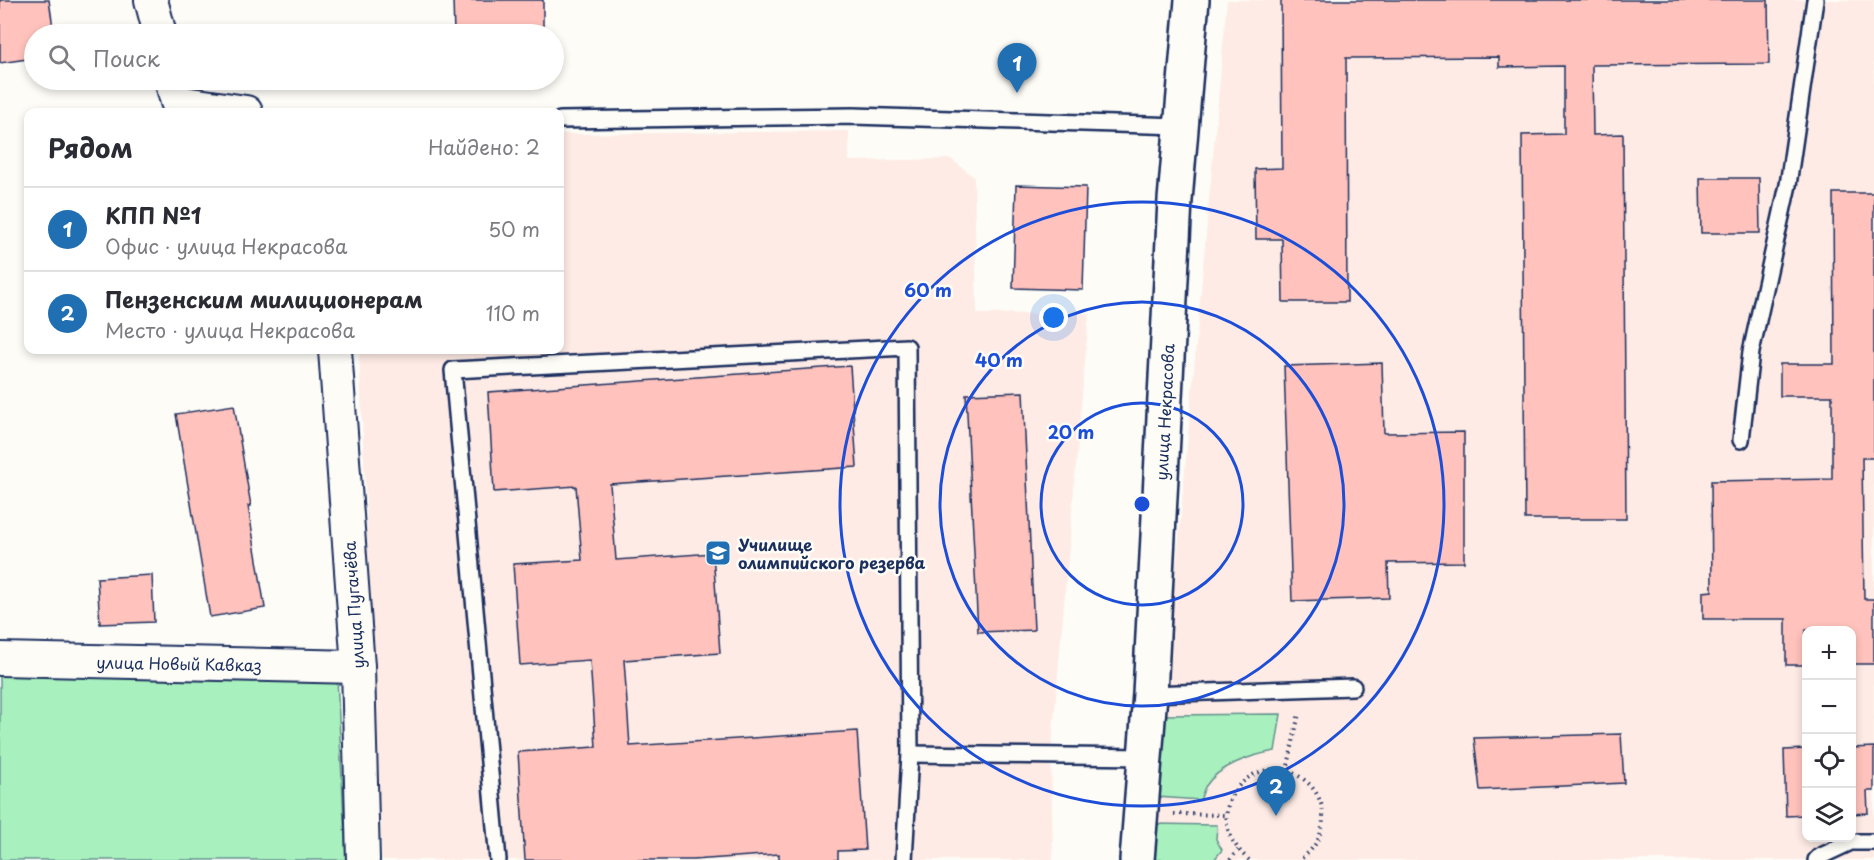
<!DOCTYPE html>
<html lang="ru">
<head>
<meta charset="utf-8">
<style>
  body { margin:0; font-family:"Playpen Sans",sans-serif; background:#f2f2f3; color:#2b2b33 }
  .controls { position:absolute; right:18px; bottom:18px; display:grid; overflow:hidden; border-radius:12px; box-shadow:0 3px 9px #0003 }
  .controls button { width:54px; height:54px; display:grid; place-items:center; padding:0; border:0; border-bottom:2px solid #e1e1e2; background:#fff; color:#2b2b33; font:30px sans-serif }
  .you { position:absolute; left:1054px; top:318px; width:21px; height:21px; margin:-15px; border:4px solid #fff; border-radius:50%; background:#1a73e8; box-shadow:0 0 0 9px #1a73e833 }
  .badge { display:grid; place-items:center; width:39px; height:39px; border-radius:50%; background:#1f6fb2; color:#fff; font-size:20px; font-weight:700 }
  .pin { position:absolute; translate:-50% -50px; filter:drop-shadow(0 2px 3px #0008) }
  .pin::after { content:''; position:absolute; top:32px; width:21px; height:18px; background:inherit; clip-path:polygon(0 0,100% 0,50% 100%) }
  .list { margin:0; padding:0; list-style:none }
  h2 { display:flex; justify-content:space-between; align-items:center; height:78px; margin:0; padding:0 24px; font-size:26px }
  h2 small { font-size:20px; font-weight:400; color:#7c7c81 }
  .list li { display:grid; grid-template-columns:39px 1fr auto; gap:18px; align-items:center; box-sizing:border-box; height:84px; padding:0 24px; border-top:2px solid #e1e1e2 }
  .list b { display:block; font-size:22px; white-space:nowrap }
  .list p { margin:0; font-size:20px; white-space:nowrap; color:#7c7c81 }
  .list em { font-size:20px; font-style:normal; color:#7c7c81 }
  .icon { flex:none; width:33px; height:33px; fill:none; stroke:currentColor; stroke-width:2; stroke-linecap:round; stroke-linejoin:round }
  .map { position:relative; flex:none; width:1874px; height:860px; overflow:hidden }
  .search { position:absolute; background:#fff; box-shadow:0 3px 9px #0003; left:24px; top:24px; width:540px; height:66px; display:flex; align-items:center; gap:15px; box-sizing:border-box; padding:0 21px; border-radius:33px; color:#7c7c81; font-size:22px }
  .panel { position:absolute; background:#fff; box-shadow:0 3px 9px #0003; left:24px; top:108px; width:540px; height:246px; border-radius:12px }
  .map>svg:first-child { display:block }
</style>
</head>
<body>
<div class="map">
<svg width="1874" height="860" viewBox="0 0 1874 860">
  <rect width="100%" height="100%" fill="#fdfcf7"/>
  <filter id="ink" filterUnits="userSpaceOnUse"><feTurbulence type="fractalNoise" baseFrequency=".0167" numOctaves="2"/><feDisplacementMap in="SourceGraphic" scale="12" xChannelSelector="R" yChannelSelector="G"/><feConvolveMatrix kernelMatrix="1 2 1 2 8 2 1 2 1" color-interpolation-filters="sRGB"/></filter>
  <g filter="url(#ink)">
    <g fill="#feebe5" fill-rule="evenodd">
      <path d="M1227,0H1874V860H1150ZM1806,630H1852V838H1806Z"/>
      <polygon points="849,131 849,161 951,159 974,177 977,314 1089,313 1051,756 1053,860 382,860 359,350 560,350 560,134"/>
    </g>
    <g fill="#a8f0bd" stroke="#62908e" stroke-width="1.5">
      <polygon points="0,668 337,677 346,860 0,860"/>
      <path d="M1281,714L1275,751C1252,755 1219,765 1205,787C1203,791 1202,796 1200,800L1157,797L1165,715Z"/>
      <polygon points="1154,824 1217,825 1216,839 1222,850 1214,860 1150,860"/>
    </g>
    <g fill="#ffc2bc" stroke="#1b2f5e" stroke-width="1.5">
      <polygon points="0,0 49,0 54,34 34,34 34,58 0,63"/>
      <polygon points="453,0 543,0 543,34 454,34"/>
      <polygon points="1281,0 1768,0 1769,64 1592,65 1593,135 1623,134 1626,519 1525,519 1522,135 1564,134 1564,66 1499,67 1499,57 1346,58 1347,302 1283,302 1282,239 1256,239 1255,169 1282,168"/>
      <polygon points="1700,178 1759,178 1760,233 1701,233"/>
      <polygon points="1016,185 1086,187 1083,290 1013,288"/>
      <polygon points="1833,193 1874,193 1874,458 1862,458 1864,599 1874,599 1874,664 1851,664 1851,630 1806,630 1806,665 1786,665 1786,619 1703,619 1703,592 1712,591 1711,481 1832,479 1832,396 1780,396 1780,364 1834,364"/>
      <polygon points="1382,363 1384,433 1464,432 1464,562 1388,563 1389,598 1292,601 1284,366"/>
      <polygon points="850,366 857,467 610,484 616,560 713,553 720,653 624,660 630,746 857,731 865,850 838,851 838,860 779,860 779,854 693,860 525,860 518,752 596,747 590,660 520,665 513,564 582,560 576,486 494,492 488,392"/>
      <polygon points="1023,392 1034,630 978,632 966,394"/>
      <polygon points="234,405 251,506 248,506 265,608 210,617 176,414"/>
      <polygon points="152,575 154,622 100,624 97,578"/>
      <polygon points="1621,734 1624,783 1480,790 1474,738"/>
      <polygon points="1874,747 1874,791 1867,791 1868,813 1851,814 1851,748"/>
      <polygon points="1806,749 1806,815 1786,816 1784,750"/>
    </g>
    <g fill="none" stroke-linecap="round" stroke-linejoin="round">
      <g stroke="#1b2f5e" stroke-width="20">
        <g id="lane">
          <polyline points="560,120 853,116 1181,126"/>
          <polyline points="1741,440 1751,352 1788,185 1815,0"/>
          <polyline points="1150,694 1353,687"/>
          <polyline points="910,754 1145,757"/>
          <polyline points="498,860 453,370 907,347 910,754 904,860"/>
          <polyline points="1816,860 1819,857 1851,842 1874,842"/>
        </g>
      </g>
      <g stroke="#1b2f5e" stroke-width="36">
        <g id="street">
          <polyline points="151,0 160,34"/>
          <polyline points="171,80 177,102 246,112"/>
          <polyline points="335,350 358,667 363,860"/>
          <polyline points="0,659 358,667"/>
        </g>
      </g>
      <g stroke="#1b2f5e" stroke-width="38">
        <polyline id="secondary" points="1137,860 1150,694 1175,200 1192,0"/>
      </g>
      <g stroke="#1b2f5e" stroke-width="4" stroke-dasharray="1.5 4.5" stroke-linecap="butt">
        <polyline points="1287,771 1299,713"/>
        <polyline points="1174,814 1226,815"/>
        <polyline points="1230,860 1238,850"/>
        <path d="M1249,860C1190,809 1260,741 1307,782C1317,791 1324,805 1323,819C1322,837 1314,850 1299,860"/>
      </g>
      <use href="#lane" stroke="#fdfcf7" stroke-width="15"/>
      <use href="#street" stroke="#fdfcf7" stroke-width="32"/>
      <use href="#secondary" stroke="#fdfcf7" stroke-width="33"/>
    </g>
  </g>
  <g fill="none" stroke="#1d4ed8" stroke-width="3">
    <circle cx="1142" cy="504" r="101"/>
    <circle cx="1142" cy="504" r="202"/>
    <circle cx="1142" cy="504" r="302"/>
  </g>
  <defs>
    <g id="school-square" transform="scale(1.35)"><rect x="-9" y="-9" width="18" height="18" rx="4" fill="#1f6fb2" stroke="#fdfcf7"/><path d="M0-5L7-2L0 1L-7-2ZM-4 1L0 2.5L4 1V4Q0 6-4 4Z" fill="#fff"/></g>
  </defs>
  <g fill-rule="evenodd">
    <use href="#school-square" x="718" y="553"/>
  </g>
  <g text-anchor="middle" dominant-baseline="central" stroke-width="5" stroke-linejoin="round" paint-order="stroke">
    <g font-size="16" fill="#1b2f5e" stroke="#fdfcf7">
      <text transform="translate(1164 412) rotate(-87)">улица Некрасова</text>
      <text transform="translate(353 605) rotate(-94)">улица Пугачёва</text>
      <text transform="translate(179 663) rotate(1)">улица Новый Кавказ</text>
    </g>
    <g font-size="16" font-weight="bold" fill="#1b2f5e" stroke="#fdfcf7" text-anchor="start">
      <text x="738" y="544">Училище<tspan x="738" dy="18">олимпийского резерва</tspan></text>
    </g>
  </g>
  <circle cx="1142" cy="504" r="9" fill="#1d4ed8" stroke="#fdfcf7" stroke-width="3"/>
  <g font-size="18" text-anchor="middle" font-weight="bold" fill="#1d4ed8" stroke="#fdfcf7" stroke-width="5" stroke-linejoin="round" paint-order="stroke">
    <text x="928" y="297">60 m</text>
    <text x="999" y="367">40 m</text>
    <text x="1071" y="439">20 m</text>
  </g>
</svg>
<div class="controls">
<button>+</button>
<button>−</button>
<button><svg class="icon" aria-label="locate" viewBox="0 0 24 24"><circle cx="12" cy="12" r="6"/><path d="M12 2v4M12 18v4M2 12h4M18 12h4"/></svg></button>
<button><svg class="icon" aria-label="layers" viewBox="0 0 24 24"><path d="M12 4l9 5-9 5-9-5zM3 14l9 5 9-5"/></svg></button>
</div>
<div class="you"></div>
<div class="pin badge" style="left:1017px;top:93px">1</div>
<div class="pin badge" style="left:1276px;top:816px">2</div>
<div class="search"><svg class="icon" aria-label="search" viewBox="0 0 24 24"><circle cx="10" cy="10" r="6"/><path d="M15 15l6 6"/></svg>Поиск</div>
<section class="panel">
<h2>Рядом<small>Найдено: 2</small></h2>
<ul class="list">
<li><span class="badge">1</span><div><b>КПП №1</b><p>Офис · улица Некрасова</p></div><em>50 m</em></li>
<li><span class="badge">2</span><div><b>Пензенским милиционерам</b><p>Место · улица Некрасова</p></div><em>110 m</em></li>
</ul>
</section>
</div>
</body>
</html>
